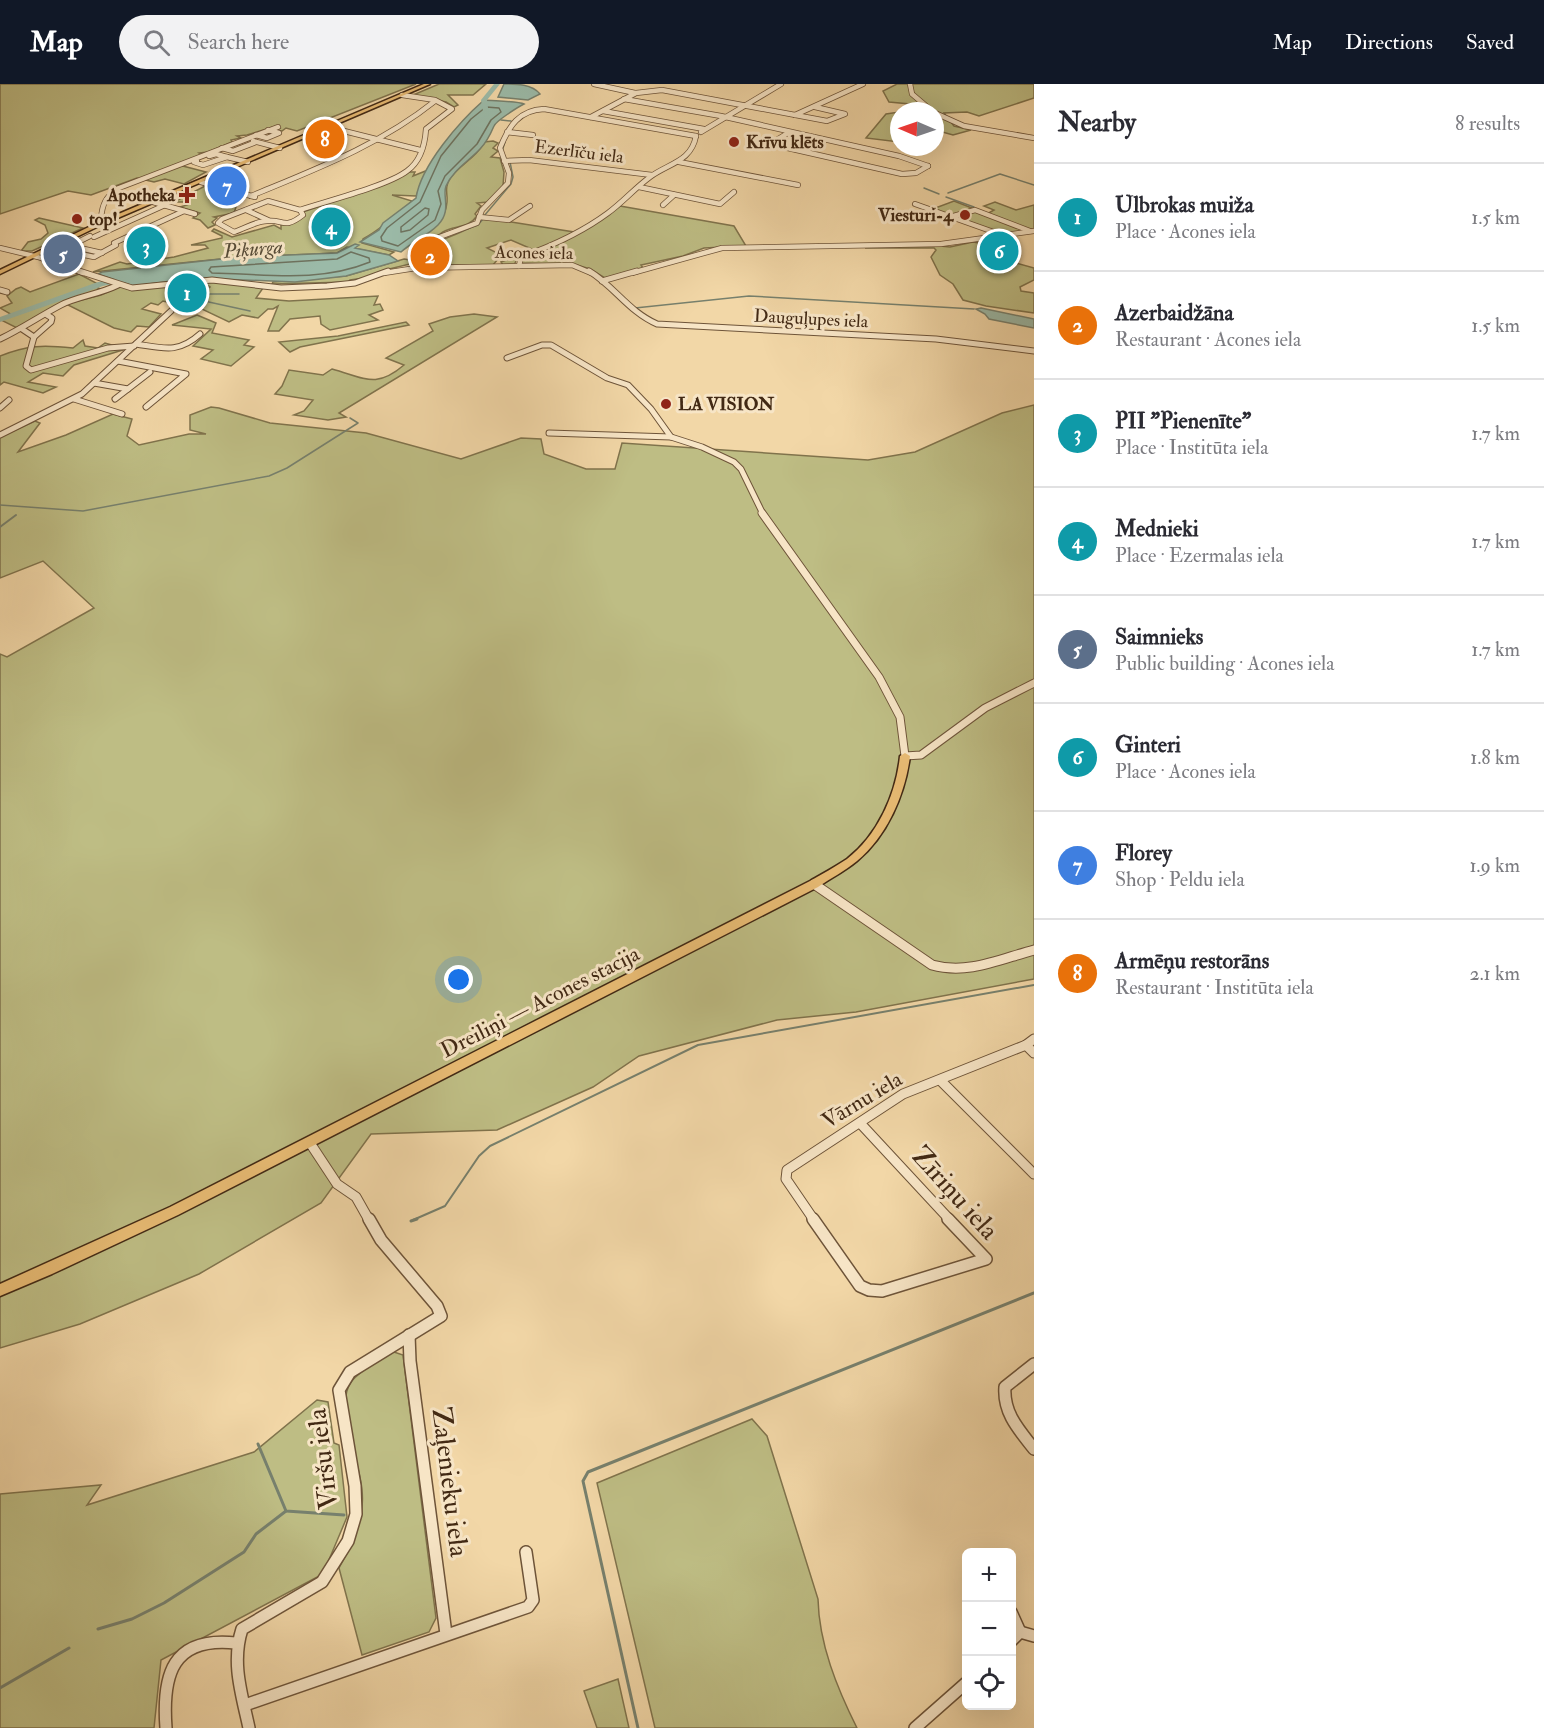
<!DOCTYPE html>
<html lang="en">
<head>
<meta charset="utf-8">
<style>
  body { margin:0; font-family:"IM FELL Double Pica",serif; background:#f2f2f3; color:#2b2b33 }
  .controls { position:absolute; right:18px; bottom:18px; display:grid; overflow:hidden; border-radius:9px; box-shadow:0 6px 24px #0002 }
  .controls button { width:54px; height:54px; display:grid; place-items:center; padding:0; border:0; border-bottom:2px solid #e1e1e2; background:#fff; color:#2b2b33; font:30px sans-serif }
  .compass { position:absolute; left:890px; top:18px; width:54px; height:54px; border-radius:50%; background:#fff; box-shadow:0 6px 24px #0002; rotate:272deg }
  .you { position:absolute; left:459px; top:896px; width:21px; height:21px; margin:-15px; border:4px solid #fff; border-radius:50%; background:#1a73e8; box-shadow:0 0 0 9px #1a73e833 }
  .badge { display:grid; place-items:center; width:39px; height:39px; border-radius:50%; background:#111827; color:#fff; font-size:20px; font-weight:700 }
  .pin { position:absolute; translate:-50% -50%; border:3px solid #fff; box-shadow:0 2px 6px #0006 }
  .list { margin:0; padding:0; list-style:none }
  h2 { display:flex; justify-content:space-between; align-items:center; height:78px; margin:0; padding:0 24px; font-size:26px }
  h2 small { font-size:20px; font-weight:400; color:#7c7c81 }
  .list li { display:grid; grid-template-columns:39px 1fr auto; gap:18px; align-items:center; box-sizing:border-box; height:108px; padding:0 24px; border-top:2px solid #e1e1e2 }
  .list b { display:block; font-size:22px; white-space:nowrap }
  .list p { margin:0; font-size:20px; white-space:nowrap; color:#7c7c81 }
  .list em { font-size:20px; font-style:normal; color:#7c7c81 }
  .icon { flex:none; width:33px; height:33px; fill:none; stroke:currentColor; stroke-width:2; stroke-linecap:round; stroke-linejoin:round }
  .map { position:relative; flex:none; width:1034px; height:1644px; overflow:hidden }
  header { display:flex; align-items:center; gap:36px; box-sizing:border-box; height:84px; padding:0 30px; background:#111827; color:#fff }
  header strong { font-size:28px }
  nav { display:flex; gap:33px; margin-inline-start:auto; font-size:21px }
  .search { width:420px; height:54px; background:#f2f2f3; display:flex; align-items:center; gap:15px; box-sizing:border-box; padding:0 21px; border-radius:33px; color:#7c7c81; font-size:22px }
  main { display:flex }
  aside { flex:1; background:#fff }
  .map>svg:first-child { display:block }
</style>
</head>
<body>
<header>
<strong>Map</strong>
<div class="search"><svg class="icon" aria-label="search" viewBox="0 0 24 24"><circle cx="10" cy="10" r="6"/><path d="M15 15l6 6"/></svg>Search here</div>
<nav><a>Map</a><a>Directions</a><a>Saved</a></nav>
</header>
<main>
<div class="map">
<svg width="1034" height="1644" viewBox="0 0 1034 1644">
  <rect width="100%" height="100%" fill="#f2d7a7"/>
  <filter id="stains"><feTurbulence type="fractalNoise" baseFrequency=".00333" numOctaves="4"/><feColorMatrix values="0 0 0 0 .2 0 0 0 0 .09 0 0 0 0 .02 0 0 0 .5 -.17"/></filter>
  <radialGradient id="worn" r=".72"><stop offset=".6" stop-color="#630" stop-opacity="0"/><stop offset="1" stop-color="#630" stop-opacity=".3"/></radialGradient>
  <g fill="#bebd84" stroke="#80734c" stroke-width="1.5">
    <polygon points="0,0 416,0 297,47 286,44 282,47 276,46 280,44 276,42 247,51 237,52 241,54 231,56 232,58 208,68 199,69 202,71 179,81 206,88 184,100 165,95 154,98 137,94 91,111 68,107 0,130"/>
    <polygon points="439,0 486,0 473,11 448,11 458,21 454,23 446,18 413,11"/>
    <polygon points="897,0 1034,0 1034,14 979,32 967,28 944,29 954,42 971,46 953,51 935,46 935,27 903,27 912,25 910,20 889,18 883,7"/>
    <polygon points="899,28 899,58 866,54 886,30"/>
    <path d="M493,57L498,59L493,64L498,67L491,73L500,74L504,88L503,102L488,118L477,119L481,122L475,130L477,132C468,145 454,141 443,148C434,154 428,159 417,158C430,148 446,136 447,118C448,109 444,106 449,96C458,81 477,74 484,58Z"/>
    <path d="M428,86L416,112L392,111L412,117C398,130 379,146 363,155L362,159L394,168L389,171L347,163L337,169L240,173L93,188L120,178L127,180L174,173L208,164L205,161H191L222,154V152L212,147L214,145L232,153L274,141L281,145V141L300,135L303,128L349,112L407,88H415L413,92Z"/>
    <polygon points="207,101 226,106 210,115 236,123 234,129 214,133 217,134 212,138 215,141 208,144 200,136 193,134 200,129 180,123 187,121 184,118 174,118"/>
    <polygon points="954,117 987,130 994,126 984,122 995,118 1016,126 1034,121 1034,147 1003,152 930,126"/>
    <polygon points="620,122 734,142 746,162 704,164 683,172 641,181 643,184 605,194 590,185 577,181 522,179 523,174 565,157"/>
    <polygon points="39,134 83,144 32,167 21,167 28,158 41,155 48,149 45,141 35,136"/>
    <path d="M481,135H492L574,148L554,160L518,173L514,181H503L501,178L534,166L511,156L487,164L505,173L498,175L493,181H436L442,169L426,164C441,154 473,147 481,135Z"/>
    <polygon points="973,158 979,159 984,170 1034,184 1034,196 1020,203 1021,207 1034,209 1034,229 986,222 963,216 953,200 940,191 931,173 936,166 934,164 865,164 930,161 950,163"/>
    <polygon points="404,175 410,176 410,180 381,187 364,194 350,196 348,198 272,200 273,198 346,192"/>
    <polygon points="79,190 98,200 12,231 0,224 12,219 7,212 16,205 21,203 30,208"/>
    <polygon points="214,197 263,204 256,214 289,217 378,212 374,221 380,220 383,226 369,231 378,236 330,246 321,240 320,232 290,235 279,247 268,247 278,222 273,225 268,225 258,234 242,231 229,238 187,218 210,203 205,199 208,202 198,209 195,208 199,205 200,200 172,211 175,214 172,217 178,218 188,213 191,214 178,221 163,217 158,221 151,219 142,225 161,230 149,243 137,242 131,248 114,244 66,220 101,211 119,203 187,201"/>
    <polygon points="96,203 105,207 70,217 19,245 1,236"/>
    <path d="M474,230L497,233L339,329L346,333L328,336L294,331L304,327L313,316L275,310L282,302L289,286L323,291L332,285C365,294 376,305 404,281L386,274L433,247L429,240L450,233Z"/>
    <polygon points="197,231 216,239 212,249 249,256 244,261 254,263 231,282 201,275 213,266 193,262 211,245 172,241"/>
    <polygon points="406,238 409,241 300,263 290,268 279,258 338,252"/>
    <path d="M83,256L85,262L98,264L105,259L126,265L74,281L63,292L43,289L28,298L56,303L43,309L4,298L0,301V272C28,261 43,261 73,264Z"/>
    <polygon points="1034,321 1034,895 856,928 777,936 639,972 593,1003 497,1046 371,1050 321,1119 199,1190 80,1240 0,1264 0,570 7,573 94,524 43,477 0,494 0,353 35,337 40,339 18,368 66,351 113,330 132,335 127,352 139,361 189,350 206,350 190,346 190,331 211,323 219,324 270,339 366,349 461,375 521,354 541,355 544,370 586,385 615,385 622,359 868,376 915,368 1002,329"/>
    <path d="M391,1267L403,1271L436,1534L429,1548L362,1571L339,1484C353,1459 365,1435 362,1406C360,1378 334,1322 351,1298C358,1288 381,1275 391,1267Z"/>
    <polygon points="317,1316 328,1318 334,1359 339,1361 347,1433 323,1490 161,1576 154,1644 0,1644 0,1410 101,1401 87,1421 254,1368"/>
    <path d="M752,1335L767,1352L818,1515C819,1560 837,1604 857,1644H655L597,1399Z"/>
    <polygon points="618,1595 629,1644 597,1644 584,1607"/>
  </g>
  <g fill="#9bbaa8" stroke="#77806d" stroke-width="1.5">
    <path d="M504,0C517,0 532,0 540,10L528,16L498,13Z"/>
    <path d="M484,16C493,17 518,17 524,20C518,23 496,37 494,42C491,49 486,59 480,65C469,77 453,86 446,102C442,112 452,127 438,141C427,152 412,158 401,168L360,158L379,146L383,139L416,114C421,81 460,37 484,16Z"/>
    <polygon points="355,160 359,161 355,164 389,171 398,177 346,192 295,198 195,194 133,202 98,190 102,188 240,173 337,169"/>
    <polygon points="981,224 1034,235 1034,244 989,235 985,230 976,225"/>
  </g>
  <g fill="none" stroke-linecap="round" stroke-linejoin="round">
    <g stroke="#6e725e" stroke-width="1.5">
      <polygon points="486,23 499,24 501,28 491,36 477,60 445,92 438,107 441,120 435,136 398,162 382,157 381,153 387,144 420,118 441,72 471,35"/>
      <polygon points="425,124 429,125 428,131 410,146 401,148 401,143"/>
      <path d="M351,168L369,174L370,178C319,199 266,190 212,189L209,186L211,183L337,175Z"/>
    </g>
    <g stroke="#77806d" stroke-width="1.5">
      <polyline points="501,36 511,37"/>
      <polyline points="502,67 505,58"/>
      <polyline points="924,104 939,110"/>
      <polyline points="948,109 1000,90 1034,101"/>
      <polyline points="946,113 974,123"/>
      <polyline points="484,132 511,100 513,93 510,78"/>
      <polyline points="456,149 478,141 483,135"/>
      <polyline points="206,210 239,210"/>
      <polyline points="195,215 250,227"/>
      <polyline points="635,224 749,212 974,225"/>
      <polyline points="0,421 83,427 269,392 287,384 358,339 350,334"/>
    </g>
    <g stroke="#77806d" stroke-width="2">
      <polyline points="0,443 16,431"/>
      <polyline points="413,1136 445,1122 479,1072 490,1062 698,961 1034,901"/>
    </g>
    <g stroke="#77806d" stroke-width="3">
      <polyline points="411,1137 417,1135"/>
      <polyline points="258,1360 286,1427 344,1431"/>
      <polyline points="98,1545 132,1535 164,1519 244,1468 256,1450 286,1427"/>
      <polyline points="0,1604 69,1564"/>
      <polyline points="638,1644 583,1397 588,1388 1034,1209"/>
    </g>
    <g fill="#9bbaa8" fill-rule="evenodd">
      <polygon points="494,0 500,0 487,16 489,32 484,33 481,16"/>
      <polygon points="123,193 126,193 126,197 103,202 0,238 0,233 98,198"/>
    </g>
    <g stroke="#6e5439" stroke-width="6">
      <g id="minor-far4">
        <polyline points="594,0 635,9"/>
        <polyline points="910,0 912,10 932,27"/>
        <polyline points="624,15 721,32 899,72 928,82"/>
        <polyline points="603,27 704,45"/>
        <polyline points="935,29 964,42 1034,54"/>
        <polyline points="795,31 863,0"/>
        <polyline points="591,33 636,9 662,6 827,37 845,30 815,23"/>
        <polyline points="328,43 420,66"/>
        <polyline points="507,48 533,51"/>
        <polyline points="701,48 781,0"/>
        <polyline points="788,49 770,60 902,90 916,89 928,82"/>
        <polyline points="256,51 267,54 279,49 268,46"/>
        <polyline points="253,57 280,64"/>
        <polyline points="222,64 233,67 256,58"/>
        <polyline points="209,72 216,70 227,73"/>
        <polyline points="197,77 194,78 203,81 227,73 248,78"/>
        <polyline points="504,77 529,76 652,91"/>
        <polyline points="679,78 798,101"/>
        <polyline points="201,98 255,113"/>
        <polyline points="639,103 720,120 734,108"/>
        <path d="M251,112C316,85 380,61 435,17"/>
        <path d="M268,117L300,126L303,131C284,146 283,135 267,137C256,137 244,145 234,148L218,139L222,135Z"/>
        <polyline points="153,118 195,130"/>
        <polyline points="915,120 1002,151"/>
        <polyline points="663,121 674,111"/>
        <polyline points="246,126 268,136"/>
        <path d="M300,126C327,117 387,102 407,87C421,77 425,61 426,45L452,25L435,16L402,11"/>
        <polyline points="479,133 509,136 530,122"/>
        <polyline points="950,133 975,126 1030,147"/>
        <path d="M108,138L101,135C102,120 106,112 119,104L278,43"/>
        <polyline points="94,153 165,121"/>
        <polyline points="114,159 184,127"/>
        <polyline points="71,162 102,169"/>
        <polyline points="0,164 38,173 83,189"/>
        <polyline points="61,166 94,173 116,161"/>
        <polyline points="44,175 90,152"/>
        <path d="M519,182L521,173C552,162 581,149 608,129C623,118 635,104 650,93C669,79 691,78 696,52"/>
        <path d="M416,184L413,172L415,169L437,154L477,139L482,126L508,99L509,89L500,64C509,42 519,26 544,25L696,52"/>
        <polyline points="384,189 416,184 572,181 591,189"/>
        <polyline points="632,189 722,164 941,160 1034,147"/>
      </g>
    </g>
    <g stroke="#6e5439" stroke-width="7">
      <g id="minor-far3">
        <polyline points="79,187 132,204 212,196 281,204 327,202 355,199 388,187"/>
        <path d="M589,187C614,202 629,228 657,240L936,255L1034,267"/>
        <polyline points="602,197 637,187"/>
        <polyline points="0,206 7,208"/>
        <polyline points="22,245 34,253 26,282 31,286 108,264 134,262"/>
        <polyline points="34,253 51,238 52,234 47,231"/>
        <path d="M0,255C21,245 40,232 61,221C76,213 100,210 118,201"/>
        <path d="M136,260C163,264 178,270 200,250"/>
        <polyline points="507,274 542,261 551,261 607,294 628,301 651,325 671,353 702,363 734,378 741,385 763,430"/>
        <polyline points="118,277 186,290 146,323"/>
        <polyline points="94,299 128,305"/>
        <polyline points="74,315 122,330"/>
        <polyline points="115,315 150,288"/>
        <polyline points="0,324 9,316"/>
        <polyline points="549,349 671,353"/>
        <polyline points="0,351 82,310 171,227"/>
      </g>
    </g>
    <g stroke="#6e5439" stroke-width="9">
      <polyline id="minor-far2" points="762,429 879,593 900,633 905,672 921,671 985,624 1034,599"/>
    </g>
    <g stroke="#6e5439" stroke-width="11">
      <g id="minor-far1">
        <path d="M814,800L932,881C968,891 1000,875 1034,866"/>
        <polyline points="1026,961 1034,969"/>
        <polyline points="940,996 1034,1090"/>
        <polyline points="860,1039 950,1136"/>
        <polyline points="310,1059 337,1100 356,1113 369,1136"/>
        <polyline points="814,1136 786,1095 787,1086 903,1010 1026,961 1034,955"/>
      </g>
    </g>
    <g stroke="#6e5439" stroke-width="14">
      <g id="minor">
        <polyline points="813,1135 860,1202 869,1206 882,1207 986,1175 948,1135"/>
        <polyline points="409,1251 410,1277 446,1550"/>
        <path d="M1034,1280L1005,1303C1003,1329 1019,1346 1034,1365"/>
        <polyline points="1011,1528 1020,1548 1011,1557"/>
        <polyline points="1020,1548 1034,1552"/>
        <polyline points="245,1621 528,1523 533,1516 526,1468"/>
        <path d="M166,1644C162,1591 172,1552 236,1559"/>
        <path d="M249,1644C242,1611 231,1579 242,1545L322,1498L348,1457L356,1430L355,1402L339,1306L350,1288L441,1232L437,1222L381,1156L369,1135"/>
        <polyline points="915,1644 966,1599"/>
      </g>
    </g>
    <g stroke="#422914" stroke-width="3">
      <g id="major">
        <polygon points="424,0 430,0 99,142 0,190 0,186 95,140"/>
        <path d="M905,669L910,672C905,711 887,752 857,777C845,787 831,794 818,803L178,1131L52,1190L0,1212V1200L170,1123L810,797C822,790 835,783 847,775C878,751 896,710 900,672Z"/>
      </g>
    </g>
    <use href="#minor-far4" stroke="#f7e5c6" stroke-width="4.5"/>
    <use href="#minor-far3" stroke="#f7e5c6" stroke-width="5"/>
    <use href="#minor-far2" stroke="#f7e5c6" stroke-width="7"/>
    <use href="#minor-far1" stroke="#f7e5c6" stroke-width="9"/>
    <use href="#minor" stroke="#f7e5c6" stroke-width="11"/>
    <use href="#major" fill="#e9bc74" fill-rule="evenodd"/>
  </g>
  <g fill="#8f2418" stroke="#f7e5c6" stroke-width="2">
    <circle cx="734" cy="58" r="6"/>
    <path d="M184 102h6v6h6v6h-6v6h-6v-6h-6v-6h6z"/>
    <circle cx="965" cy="131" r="6"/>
    <circle cx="77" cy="135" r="6"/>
    <circle cx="666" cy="320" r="6"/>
  </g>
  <g text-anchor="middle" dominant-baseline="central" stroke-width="6" stroke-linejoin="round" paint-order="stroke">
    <g font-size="18" font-weight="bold" fill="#422914" stroke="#f7e5c6" text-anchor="start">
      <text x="746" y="58">Krīvu klēts</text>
      <text x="175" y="111" text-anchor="end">Apotheka</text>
      <text x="953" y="131" text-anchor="end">Viesturi-4</text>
      <text x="89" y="135">top!</text>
      <text x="678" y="320">LA VISION</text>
    </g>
    <g font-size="18" fill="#422914" stroke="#f7e5c6">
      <text transform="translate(579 68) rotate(7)">Ezerlīču iela</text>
      <text transform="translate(534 169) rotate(1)">Acones iela</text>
      <text transform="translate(811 235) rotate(3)">Dauguļupes iela</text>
    </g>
    <g font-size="20" font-style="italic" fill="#584d39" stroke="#f7e5c6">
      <text transform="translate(253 165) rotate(-5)">Piķurga</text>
    </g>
    <g font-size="22" fill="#422914" stroke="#f7e5c6">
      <text transform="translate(540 918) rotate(-27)">Dreiliņi — Acones stacija</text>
      <text transform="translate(862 1016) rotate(-31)">Vārnu iela</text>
    </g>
    <g font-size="27" fill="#422914" stroke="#f7e5c6">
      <text transform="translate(955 1109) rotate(48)">Zīriņu iela</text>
      <text transform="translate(323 1375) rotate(-97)">Viršu iela</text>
      <text transform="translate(450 1398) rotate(83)">Zaļenieku iela</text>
    </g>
  </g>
  <rect width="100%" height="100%" filter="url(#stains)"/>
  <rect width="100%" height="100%" fill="url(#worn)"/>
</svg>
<div class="controls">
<button>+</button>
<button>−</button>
<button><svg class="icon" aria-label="locate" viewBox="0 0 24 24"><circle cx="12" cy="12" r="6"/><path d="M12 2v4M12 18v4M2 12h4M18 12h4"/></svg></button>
</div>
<svg class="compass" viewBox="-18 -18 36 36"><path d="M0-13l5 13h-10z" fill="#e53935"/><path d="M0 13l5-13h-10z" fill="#7c7c81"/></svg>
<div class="you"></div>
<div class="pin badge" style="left:187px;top:209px;background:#0f9aa8">1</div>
<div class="pin badge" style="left:430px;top:172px;background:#e8710a">2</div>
<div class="pin badge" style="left:146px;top:162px;background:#0f9aa8">3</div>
<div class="pin badge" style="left:331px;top:143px;background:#0f9aa8">4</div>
<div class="pin badge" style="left:63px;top:170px;background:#5c6f8a">5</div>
<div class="pin badge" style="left:999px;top:167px;background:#0f9aa8">6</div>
<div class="pin badge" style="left:227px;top:102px;background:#3f7fe0">7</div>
<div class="pin badge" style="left:325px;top:55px;background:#e8710a">8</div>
</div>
<aside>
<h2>Nearby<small>8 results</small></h2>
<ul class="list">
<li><span class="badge" style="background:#0f9aa8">1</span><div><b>Ulbrokas muiža</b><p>Place · Acones iela</p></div><em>1.5 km</em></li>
<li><span class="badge" style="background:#e8710a">2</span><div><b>Azerbaidžāna</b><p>Restaurant · Acones iela</p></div><em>1.5 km</em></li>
<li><span class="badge" style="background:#0f9aa8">3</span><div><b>PII &quot;Pienenīte&quot;</b><p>Place · Institūta iela</p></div><em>1.7 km</em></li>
<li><span class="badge" style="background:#0f9aa8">4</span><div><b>Mednieki</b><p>Place · Ezermalas iela</p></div><em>1.7 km</em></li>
<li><span class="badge" style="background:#5c6f8a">5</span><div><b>Saimnieks</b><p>Public building · Acones iela</p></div><em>1.7 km</em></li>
<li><span class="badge" style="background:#0f9aa8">6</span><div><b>Ginteri</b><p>Place · Acones iela</p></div><em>1.8 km</em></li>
<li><span class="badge" style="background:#3f7fe0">7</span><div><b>Florey</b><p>Shop · Peldu iela</p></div><em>1.9 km</em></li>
<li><span class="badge" style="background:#e8710a">8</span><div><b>Armēņu restorāns</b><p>Restaurant · Institūta iela</p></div><em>2.1 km</em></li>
</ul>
</aside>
</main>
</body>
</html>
